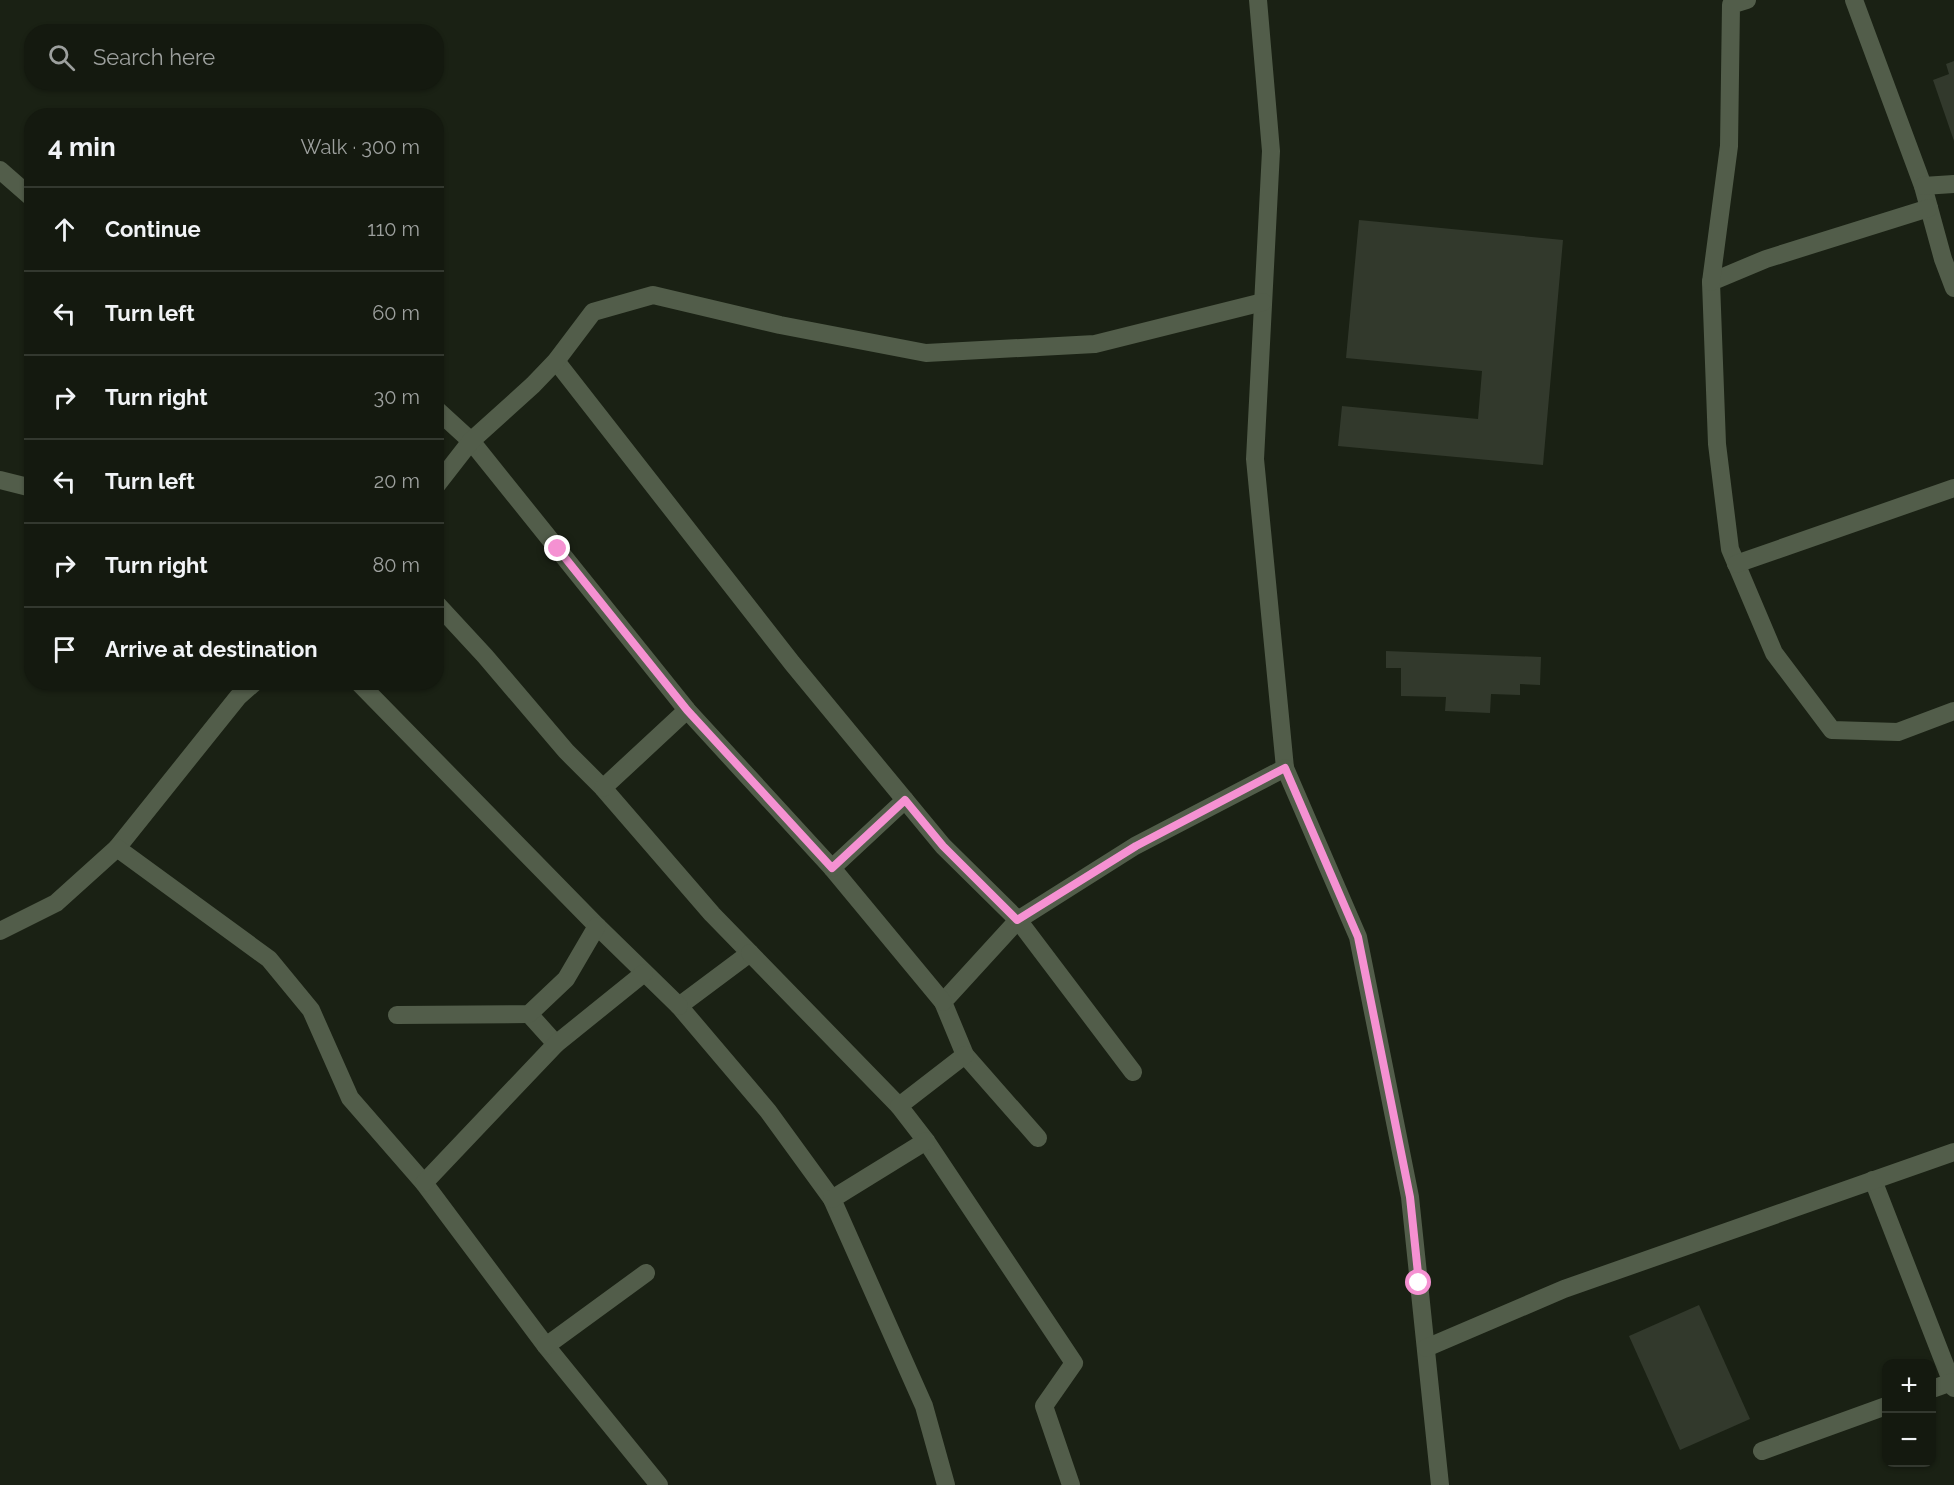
<!DOCTYPE html>
<html lang="en">
<head>
<meta charset="utf-8">
<style>
  body { margin:0; font-family:Raleway,sans-serif; background:#1d2218; color:#f1f3f6 }
  .controls { position:absolute; right:18px; bottom:18px; display:grid; overflow:hidden; border-radius:12px; box-shadow:0 2px 4px #0004 }
  .controls button { width:54px; height:54px; display:grid; place-items:center; padding:0; border:0; border-bottom:2px solid #33382f; background:#14190f; color:#f1f3f6; font:30px sans-serif }
  .stop { position:absolute; width:18px; height:18px; margin:-14px; border:4px solid #f591d2; border-radius:50%; background:#fff }
  .stop.end { background:#f591d2; border-color:#fff; box-shadow:0 2px 6px #0008 }
  .list { margin:0; padding:0; list-style:none }
  h2 { display:flex; justify-content:space-between; align-items:center; height:78px; margin:0; padding:0 24px; font-size:26px }
  h2 small { font-size:20px; font-weight:400; color:#9da09e }
  .list li { display:grid; grid-template-columns:39px 1fr auto; gap:18px; align-items:center; box-sizing:border-box; height:84px; padding:0 24px; border-top:2px solid #33382f }
  .list b { display:block; font-size:22px; white-space:nowrap }
  .list em { font-size:20px; font-style:normal; color:#9da09e }
  .icon { flex:none; width:33px; height:33px; fill:none; stroke:currentColor; stroke-width:2; stroke-linecap:round; stroke-linejoin:round }
  .map { position:relative; flex:none; width:1954px; height:1485px; overflow:hidden }
  .search { position:absolute; background:#14190f; box-shadow:0 2px 4px #0004; left:24px; top:24px; width:420px; height:66px; display:flex; align-items:center; gap:15px; box-sizing:border-box; padding:0 21px; border-radius:24px; color:#9da09e; font-size:22px }
  .panel { position:absolute; background:#14190f; box-shadow:0 2px 4px #0004; left:24px; top:108px; width:420px; height:582px; border-radius:24px }
  .map>svg:first-child { display:block }
</style>
</head>
<body>
<div class="map">
<svg width="1954" height="1485" viewBox="0 0 1954 1485">
  <rect width="100%" height="100%" fill="#1a2114"/>
  <g fill="#32392c">
    <polygon points="1954,61 1954,141 1933,80 1949,74 1946,64"/>
    <polygon points="1359,220 1563,240 1543,465 1338,446 1342,406 1478,419 1482,371 1346,358"/>
    <polygon points="1386,651 1541,657 1540,685 1520,684 1520,695 1491,694 1490,713 1445,711 1446,697 1401,696 1401,668 1386,668"/>
    <polygon points="1699,1305 1750,1419 1680,1450 1629,1336"/>
  </g>
  <g fill="none" stroke-linecap="round" stroke-linejoin="round">
    <g stroke="#525d4a" stroke-width="18">
      <polyline points="1258,0 1271,151 1255,459 1285,768 1358,937 1410,1197 1440,1485"/>
      <polyline points="1854,0 1923,186 1943,259 1954,288"/>
      <polyline points="0,170 32,198"/>
      <polyline points="1923,186 1954,184"/>
      <polyline points="1929,208 1766,259 1711,282 1717,444 1730,549 1774,653 1832,730 1898,732 1954,711"/>
      <polyline points="1711,282 1729,146 1731,5 1747,0"/>
      <polyline points="556,361 792,663 905,800 943,846 1018,920 943,1002 965,1055 1038,1138"/>
      <polyline points="436,409 471,441 687,710 832,868 943,1002"/>
      <polyline points="0,480 32,488"/>
      <polyline points="436,486 471,441 533,385 556,361 593,312 653,295 780,325 926,353 1095,344 1263,302"/>
      <polyline points="1736,564 1954,488"/>
      <polyline points="436,603 485,656 566,751 603,788 712,914 750,953 679,1006 768,1111 832,1199 924,1406 946,1485"/>
      <polyline points="358,682 597,926 679,1006"/>
      <polyline points="603,788 687,710"/>
      <polyline points="117,848 238,697 255,682"/>
      <polyline points="832,868 905,800"/>
      <polyline points="0,931 56,903 117,848 269,959 311,1010 350,1098 424,1183 546,1346 659,1485"/>
      <polyline points="750,953 899,1106"/>
      <polyline points="529,1014 556,1044"/>
      <polyline points="397,1015 529,1014 566,979 597,926"/>
      <polyline points="965,1055 899,1106 926,1141 1074,1363 1044,1406 1071,1485"/>
      <polyline points="1133,1072 1018,920 1135,846 1285,768"/>
      <polyline points="1873,1180 1954,1388"/>
      <polyline points="424,1183 556,1044 644,973"/>
      <polyline points="832,1199 926,1141"/>
      <polyline points="546,1346 646,1273"/>
      <polyline points="1426,1348 1564,1289 1954,1152"/>
      <polyline points="1932,1389 1952,1382"/>
      <polyline points="1762,1451 1886,1406"/>
    </g>
  </g>
  <g fill="none" stroke-linecap="round" stroke-linejoin="round">
    <polyline stroke="#f591d2" stroke-width="8" points="558,549 687,710 832,868 905,800 943,846 1017,920 1136,846 1285,768 1358,937 1410,1197 1419,1283"/>
  </g>
</svg>
<div class="controls">
<button>+</button>
<button>−</button>
</div>
<div class="stop" style="left:1419px;top:1283px"></div>
<div class="stop end" style="left:558px;top:549px"></div>
<div class="search"><svg class="icon" aria-label="search" viewBox="0 0 24 24"><circle cx="10" cy="10" r="6"/><path d="M15 15l6 6"/></svg>Search here</div>
<section class="panel">
<h2>4 min<small>Walk · 300 m</small></h2>
<ul class="list">
<li><svg class="icon" aria-label="ahead" viewBox="0 0 24 24"><path d="M12 20V5M6 11l6-6 6 6"/></svg><div><b>Continue</b></div><em>110 m</em></li>
<li><svg class="icon" aria-label="left" viewBox="0 0 24 24"><path d="M17 20v-9H6M10 6l-5 5 5 5"/></svg><div><b>Turn left</b></div><em>60 m</em></li>
<li><svg class="icon" aria-label="right" viewBox="0 0 24 24"><path d="M7 20v-9h11M14 6l5 5-5 5"/></svg><div><b>Turn right</b></div><em>30 m</em></li>
<li><svg class="icon" aria-label="left" viewBox="0 0 24 24"><path d="M17 20v-9H6M10 6l-5 5 5 5"/></svg><div><b>Turn left</b></div><em>20 m</em></li>
<li><svg class="icon" aria-label="right" viewBox="0 0 24 24"><path d="M7 20v-9h11M14 6l5 5-5 5"/></svg><div><b>Turn right</b></div><em>80 m</em></li>
<li><svg class="icon" aria-label="arrive" viewBox="0 0 24 24"><path d="M6 21V4h12l-3 4 3 4H6"/></svg><div><b>Arrive at destination</b></div></li>
</ul>
</section>
</div>
</body>
</html>
